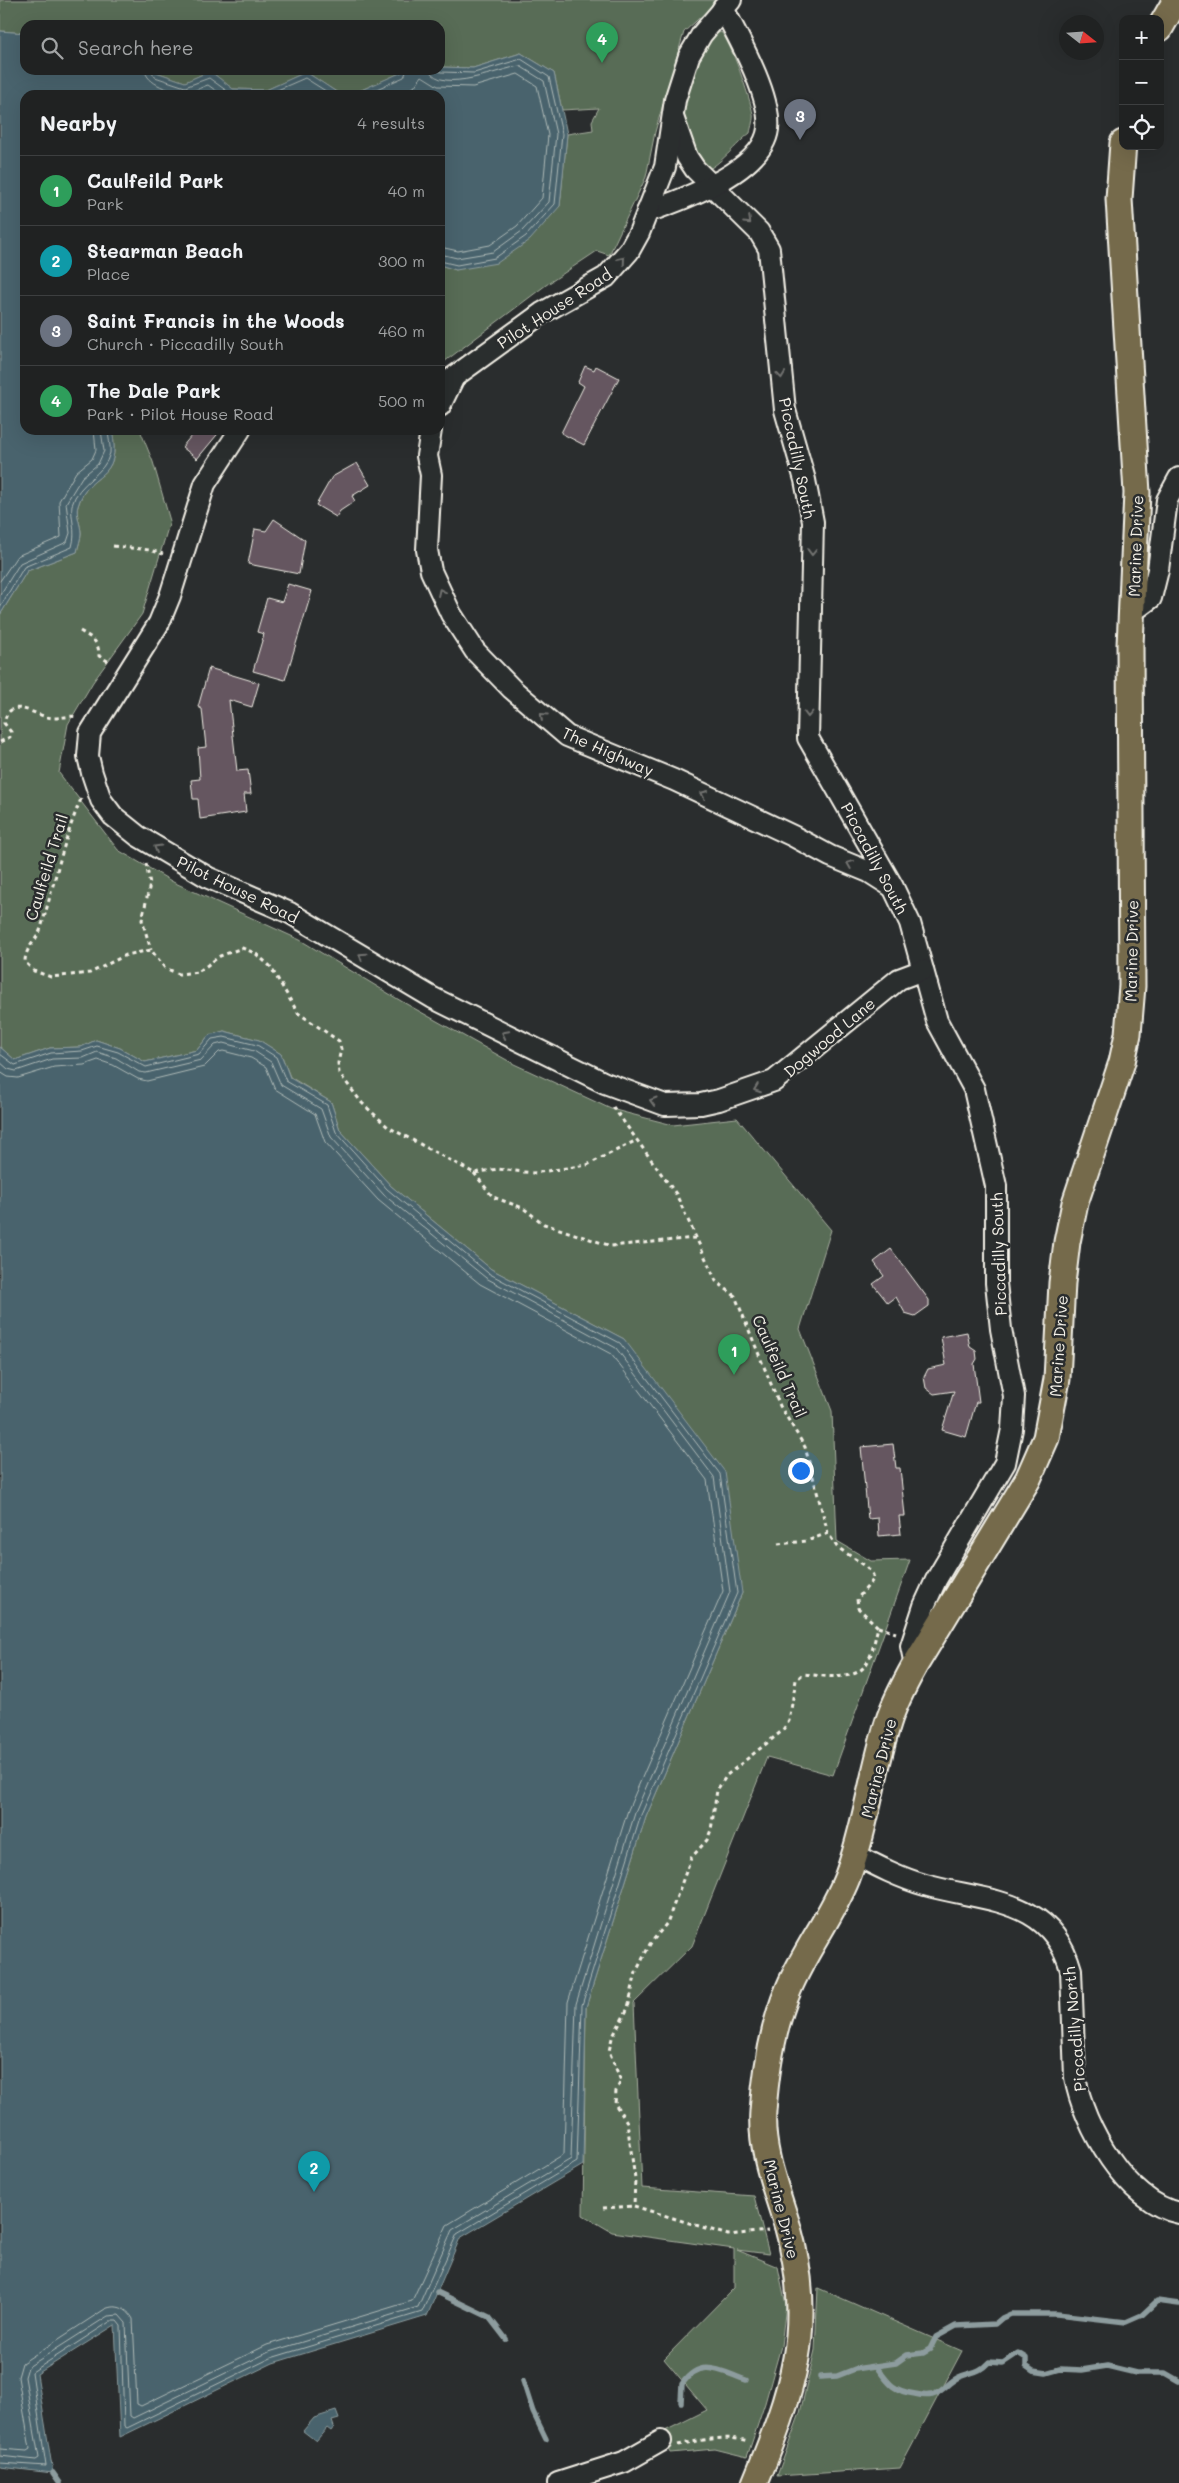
<!DOCTYPE html>
<html lang="en">
<head>
<meta charset="utf-8">
<style>
  body { margin:0; font-family:Mali,sans-serif; background:#2d2f2f; color:#f1f3f6 }
  .controls { position:absolute; right:15px; top:15px; display:grid; overflow:hidden; border-radius:10px; box-shadow:0 5px 20px #0002 }
  .controls button { width:45px; height:45px; display:grid; place-items:center; padding:0; border:0; border-bottom:1px solid #3d3f40; background:#202222; color:#f1f3f6; font:25px sans-serif }
  .compass { position:absolute; left:1059px; top:15px; width:45px; height:45px; border-radius:50%; background:#202222; box-shadow:0 5px 20px #0002; rotate:107deg }
  .you { position:absolute; left:800px; top:1470px; width:18px; height:18px; margin:-12px; border:4px solid #fff; border-radius:50%; background:#1a73e8; box-shadow:0 0 0 8px #1a73e833 }
  .badge { display:grid; place-items:center; width:32px; height:32px; border-radius:50%; background:#8c9099; color:#fff; font-size:16px; font-weight:700 }
  .pin { position:absolute; translate:-50% -41px; filter:drop-shadow(0 1px 2px #0008) }
  .pin::after { content:''; position:absolute; top:26px; width:18px; height:15px; background:inherit; clip-path:polygon(0 0,100% 0,50% 100%) }
  .list { margin:0; padding:0; list-style:none }
  h2 { display:flex; justify-content:space-between; align-items:center; height:65px; margin:0; padding:0 20px; font-size:21px }
  h2 small { font-size:16px; font-weight:400; color:#a2a4a5 }
  .list li { display:grid; grid-template-columns:32px 1fr auto; gap:15px; align-items:center; box-sizing:border-box; height:70px; padding:0 20px; border-top:1px solid #3d3f40 }
  .list b { display:block; font-size:19px; white-space:nowrap }
  .list p { margin:0; font-size:16px; white-space:nowrap; color:#a2a4a5 }
  .list em { font-size:16px; font-style:normal; color:#a2a4a5 }
  .icon { flex:none; width:28px; height:28px; fill:none; stroke:currentColor; stroke-width:2; stroke-linecap:round; stroke-linejoin:round }
  .map { position:relative; flex:none; width:1179px; height:2483px; overflow:hidden }
  .search { position:absolute; background:#202222; box-shadow:0 5px 20px #0002; left:20px; top:20px; width:425px; height:55px; display:flex; align-items:center; gap:12px; box-sizing:border-box; padding:0 18px; border-radius:15px; color:#a2a4a5; font-size:19px }
  .panel { position:absolute; background:#202222; box-shadow:0 5px 20px #0002; left:20px; top:90px; width:425px; height:345px; border-radius:15px }
  .map>svg:first-child { display:block }
</style>
</head>
<body>
<div class="map">
<svg width="1179" height="2483" viewBox="0 0 1179 2483">
  <rect width="100%" height="100%" fill="#2a2d2e"/>
  <filter id="ink" filterUnits="userSpaceOnUse"><feTurbulence type="fractalNoise" baseFrequency=".02" numOctaves="2"/><feDisplacementMap in="SourceGraphic" scale="10" xChannelSelector="R" yChannelSelector="G"/><feConvolveMatrix kernelMatrix="1 2 1 2 8 2 1 2 1" color-interpolation-filters="sRGB"/></filter>
  <g filter="url(#ink)">
    <g fill="#596c56" stroke="#a6ae9f">
      <polygon points="0,0 719,0 684,32 655,132 646,177 609,255 597,251 546,285 440,365 440,265 456,270 560,206 567,134 593,130 592,121 599,108 562,110 554,73 521,53 473,68 440,67 440,25 25,25 25,33 0,31"/>
      <path d="M721,32C731,42 750,98 753,114C754,119 751,127 750,133C737,143 718,167 706,170C694,156 680,120 683,101C685,86 697,55 705,43C709,37 715,34 721,32Z"/>
      <polygon points="150,70 407,70 350,95 341,95 306,72 266,90 233,89 210,71 185,82"/>
      <path d="M112,430H140L153,462L170,521L142,614L93,682L68,724L59,773L118,850L173,882L300,940L401,1001L514,1064L611,1109L673,1125L737,1118L831,1230L800,1329L832,1411L837,1541L871,1561L910,1560L833,1775L767,1757L692,1946L634,2003L642,2188L754,2196L769,2254L737,2250L778,2267L786,2305L781,2346L765,2403L747,2457L715,2449L670,2453L661,2433L707,2410L664,2359L734,2288V2249L612,2232L583,2215L586,2007L646,1817L742,1593L624,1339L491,1269L391,1186L340,1130L331,1102L290,1077L281,1054L259,1040L224,1031L209,1035L197,1050L145,1062L120,1048L96,1040L81,1047L50,1048L15,1060L0,1047V615L27,571L77,552C78,546 81,539 81,533C81,525 75,513 78,506C88,470 123,483 112,430Z"/>
      <polygon points="818,2288 962,2351 900,2468 777,2476 800,2413 815,2350"/>
    </g>
    <g fill="#48646d" stroke="#8d9c9e">
      <path d="M0,31L25,33V70H150L185,82L210,71L233,89L266,90L306,72L341,95H25V430H112C123,483 88,470 78,506C75,513 81,525 81,533C81,539 78,546 77,552L27,571L0,615Z"/>
      <polygon points="521,53 554,73 567,134 560,206 530,240 497,263 456,270 440,265 440,95 350,95 407,70 440,70 440,67 473,68"/>
      <polygon points="224,1031 259,1040 281,1054 290,1078 331,1102 340,1130 391,1186 491,1269 624,1339 725,1472 742,1593 646,1817 586,2007 583,2165 460,2238 427,2316 273,2363 120,2437 115,2325 37,2374 53,2473 0,2467 0,1047 15,1060 50,1048 81,1047 96,1040 120,1048 145,1062 197,1050 209,1035"/>
      <polygon points="336,2411 339,2419 332,2421 334,2427 331,2431 327,2428 316,2441 303,2431 314,2418"/>
    </g>
    <g fill="none" stroke-linecap="round" stroke-linejoin="round">
      <g stroke="#afb9b7" stroke-width="1">
        <path d="M145,70C146,84 172,92 185,93C192,93 201,87 208,85L222,95"/>
        <polyline points="151,70 155,77 185,87 209,78 231,94 266,95 305,78 332,95"/>
        <path d="M429,70C442,95 501,68 520,66L544,81L556,134L549,202L522,231L493,252L457,258L440,254"/>
        <polyline points="436,70 441,72 474,73 521,59 549,77 562,134 555,204 526,236 495,258 457,265 440,261"/>
        <polyline points="363,95 404,77 407,70"/>
        <polyline points="398,95 414,87 422,76 438,86 473,87 518,74 537,86 548,135 542,198 517,226 490,245 458,251 440,247"/>
        <polyline points="0,581 17,556 61,537 59,501 76,472 92,459 96,450 94,430"/>
        <polyline points="0,595 20,563 67,542 70,533 66,503 82,477 98,464 104,451 101,430"/>
        <path d="M0,607L24,567L72,547C77,530 70,517 72,505C78,482 105,475 110,453C111,446 108,437 108,430"/>
        <polyline points="0,1054 15,1065 51,1053 82,1051 97,1046 118,1052 146,1067 199,1054 212,1039 224,1037 257,1045 276,1057 286,1081 327,1105 336,1132 387,1189 488,1273 620,1343 720,1474 737,1593 641,1815 582,2005 577,2162 457,2234 422,2312 271,2358 127,2428 124,2426 121,2326 117,2321 111,2321 32,2372 46,2466 0,2463"/>
        <polyline points="0,1062 8,1069 16,1071 52,1059 83,1058 97,1052 116,1058 139,1072 146,1073 201,1060 215,1045 223,1043 254,1051 271,1062 281,1085 321,1109 331,1137 384,1195 486,1278 616,1348 714,1477 730,1592 635,1813 576,2004 571,2159 452,2230 418,2307 269,2352 133,2418 130,2416 126,2323 119,2315 108,2316 28,2367 25,2377 39,2458 36,2460 0,2456"/>
        <path d="M0,1072L8,1077L18,1078L54,1067L84,1065L98,1060L113,1065L138,1079L147,1081L204,1067L219,1052L223,1051L251,1058L266,1067L275,1089L315,1114L325,1142L378,1200L480,1284L611,1354L707,1480L723,1591L628,1810L568,2002L564,2154L447,2225L412,2301L267,2345L141,2406L137,2404L133,2319C127,2308 116,2304 105,2309L22,2363L18,2377L30,2449L27,2451L0,2449"/>
      </g>
      <g stroke="#8d9c9e" stroke-width="5.5">
        <polyline points="437,2292 489,2317 506,2339"/>
        <path d="M876,2366C889,2384 893,2391 915,2394C923,2396 930,2397 937,2393C946,2388 950,2381 959,2377C972,2371 978,2374 989,2362L1003,2363L1018,2353L1026,2358V2366L1033,2371L1046,2373L1060,2369L1082,2370L1107,2366L1136,2373H1165L1179,2381"/>
        <polyline points="820,2377 837,2376 855,2369 896,2363 907,2355 923,2353 930,2349 936,2337 956,2326 995,2324 1002,2318 1011,2314 1057,2314 1126,2322 1142,2315 1157,2301 1179,2304"/>
        <polyline points="523,2381 533,2412 546,2439"/>
        <path d="M681,2402L682,2384C701,2357 720,2371 746,2380"/>
        <polyline points="53,2473 60,2483"/>
      </g>
    </g>
    <g fill="#655661" stroke="#f4f1e8">
      <polygon points="585,366 594,370 596,366 619,378 584,445 561,433 584,386 578,382"/>
      <polygon points="196,430 221,430 197,459 182,447"/>
      <polygon points="357,463 370,485 352,496 355,501 340,511 336,517 316,505 332,477"/>
      <polygon points="274,519 305,540 299,574 248,564 255,529 266,531"/>
      <polygon points="288,584 312,591 285,680 253,671 264,634 257,632 267,598 282,602"/>
      <polygon points="209,668 259,683 252,707 229,700 237,771 248,770 251,794 244,794 246,812 200,819 198,799 193,799 191,780 200,779 198,748 206,747 202,709 198,707"/>
      <polygon points="891,1249 929,1300 929,1306 915,1316 905,1313 896,1297 888,1303 873,1284 884,1276 874,1262"/>
      <polygon points="967,1332 970,1347 976,1351 977,1359 974,1364 979,1402 976,1402 966,1437 942,1430 954,1391 934,1394 926,1388 924,1377 928,1369 946,1365 941,1337"/>
      <polygon points="893,1444 896,1468 900,1468 905,1516 899,1516 901,1534 879,1536 878,1518 868,1519 861,1447"/>
    </g>
    <g fill="none" stroke-linecap="round" stroke-linejoin="round">
      <g stroke="#f4f1e8" stroke-width="24">
        <g id="minor">
          <polyline points="673,117 687,157 695,169 759,232 769,249 785,410 805,480 813,522 808,738 893,887 910,923 937,1021 974,1089 996,1186 996,1283 1001,1329 1014,1396 1012,1429 1005,1463 936,1580 924,1606 911,1646 915,1665"/>
          <path d="M647,212C682,200 763,171 768,129C772,97 738,37 723,8"/>
          <polyline points="440,387 542,313 606,277 629,251 639,233 665,167 675,100 689,56 702,34 731,0"/>
          <polyline points="440,406 454,377"/>
          <polyline points="240,430 205,484 170,596 159,623 90,733 88,756 92,773 101,800 113,816 138,836 209,878 290,913 433,998 605,1083 665,1105 701,1104 719,1100 774,1081 899,979 923,970"/>
          <polyline points="431,430 427,456 431,475 427,550 431,571 451,614 475,651 512,689 567,736 674,780 793,836 830,856 869,872 891,886"/>
          <polyline points="1132,612 1151,598 1158,570 1167,500 1179,478"/>
          <path d="M854,1854C877,1866 900,1878 925,1885C986,1902 1051,1897 1071,1970L1075,2077C1083,2125 1127,2203 1179,2213"/>
          <polyline points="558,2483 624,2462 661,2441"/>
        </g>
      </g>
      <g stroke="#f4f1e8" stroke-width="29">
        <g id="major">
          <polyline points="1160,28 1176,0"/>
          <path d="M755,2483C792,2393 816,2327 788,2228C777,2191 760,2151 763,2111C766,2071 773,2025 789,1988C805,1950 832,1916 847,1878C866,1827 872,1774 888,1723C894,1703 905,1683 915,1665L1028,1479L1046,1438L1057,1379L1062,1283L1067,1242L1075,1203L1122,1062L1128,1034L1132,986L1130,645L1137,493L1119,199L1123,143"/>
        </g>
      </g>
      <g stroke="#f4f1e8" stroke-width="3" stroke-dasharray="4 4" stroke-linecap="butt">
        <polyline points="113,546 150,550 163,554"/>
        <path d="M80,631C92,638 99,641 99,656L111,663"/>
        <path d="M0,742L10,737L11,732L4,723C10,693 36,718 54,718C63,718 69,715 78,717"/>
        <path d="M81,799C63,841 54,885 41,928C37,941 25,947 25,962L34,971L51,977L90,973L126,955L151,950L165,968L179,974L198,972L220,956L242,948L255,953L270,966L298,1013L339,1041L341,1049L338,1063L339,1073L362,1103L388,1127L474,1173L498,1169L533,1173L587,1165L637,1140"/>
        <polyline points="146,863 150,884 142,920 151,950"/>
        <path d="M613,1107L676,1194L716,1281L735,1296L780,1406L805,1447L828,1533L837,1547L867,1567L873,1575V1580L857,1599L858,1608L878,1627C875,1638 873,1651 868,1661C857,1684 822,1675 803,1674L796,1680L789,1721L782,1731L727,1775L717,1790L711,1830L707,1840L691,1858L667,1923L650,1944L636,1972L628,2008L612,2038L609,2051L621,2081L616,2091L615,2104L627,2122L635,2179L634,2206L728,2235L768,2231"/>
        <polyline points="474,1173 493,1197 523,1208 544,1224 611,1246 695,1238"/>
        <polyline points="778,1544 807,1541 828,1533"/>
        <polyline points="878,1627 896,1633"/>
        <polyline points="603,2208 634,2206"/>
        <path d="M678,2445C700,2440 726,2435 748,2441"/>
      </g>
      <use href="#minor" stroke="#2a2d2e" stroke-width="20"/>
      <use href="#major" stroke="#746b4b" stroke-width="25"/>
    </g>
    <defs><path id="oneway-chevron" d="M-2-3.5L2.5 0L-2 3.5" fill="none" stroke-width="1.6" stroke-linecap="round" stroke-linejoin="round" transform="scale(1.25)"/></defs>
    <g stroke="#71726f">
      <use href="#oneway-chevron" transform="translate(748 221) rotate(44)"/>
      <use href="#oneway-chevron" transform="translate(622 260) rotate(-50)"/>
      <use href="#oneway-chevron" transform="translate(781 375) rotate(84)"/>
      <use href="#oneway-chevron" transform="translate(812 552) rotate(91)"/>
      <use href="#oneway-chevron" transform="translate(441 592) rotate(-115)"/>
      <use href="#oneway-chevron" transform="translate(808 714) rotate(91)"/>
      <use href="#oneway-chevron" transform="translate(543 716) rotate(-138)"/>
      <use href="#oneway-chevron" transform="translate(704 794) rotate(-155)"/>
      <use href="#oneway-chevron" transform="translate(157 848) rotate(-150)"/>
      <use href="#oneway-chevron" transform="translate(850 864) rotate(-158)"/>
      <use href="#oneway-chevron" transform="translate(362 956) rotate(-147)"/>
      <use href="#oneway-chevron" transform="translate(505 1034) rotate(-153)"/>
      <use href="#oneway-chevron" transform="translate(757 1089) rotate(159)"/>
      <use href="#oneway-chevron" transform="translate(653 1101) rotate(-164)"/>
    </g>
  </g>
  <g text-anchor="middle" dominant-baseline="central" stroke-width="5" stroke-linejoin="round" paint-order="stroke">
    <g font-size="16" fill="#f4f1e8" stroke="#2a2d2e">
      <text transform="translate(554 308) rotate(-33)">Pilot House Road</text>
      <text transform="translate(798 458) rotate(78)">Piccadilly South</text>
      <text transform="translate(1135 546) rotate(-88)">Marine Drive</text>
      <text transform="translate(608 751) rotate(24)">The Highway</text>
      <text transform="translate(875 858) rotate(62)">Piccadilly South</text>
      <text transform="translate(46 867) rotate(-73)">Caulfeild Trail</text>
      <text transform="translate(238 889) rotate(26)">Pilot House Road</text>
      <text transform="translate(1131 951) rotate(-89)">Marine Drive</text>
      <text transform="translate(829 1037) rotate(-40)">Dogwood Lane</text>
      <text transform="translate(998 1254) rotate(-92)">Piccadilly South</text>
      <text transform="translate(1058 1346) rotate(-86)">Marine Drive</text>
      <text transform="translate(780 1366) rotate(66)">Caulfeild Trail</text>
      <text transform="translate(878 1768) rotate(-76)">Marine Drive</text>
      <text transform="translate(1074 2029) rotate(-95)">Piccadilly North</text>
      <text transform="translate(782 2209) rotate(76)">Marine Drive</text>
    </g>
  </g>
</svg>
<div class="controls">
<button>+</button>
<button>−</button>
<button><svg class="icon" aria-label="locate" viewBox="0 0 24 24"><circle cx="12" cy="12" r="6"/><path d="M12 2v4M12 18v4M2 12h4M18 12h4"/></svg></button>
</div>
<svg class="compass" viewBox="-18 -18 36 36"><path d="M0-13l5 13h-10z" fill="#e53935"/><path d="M0 13l5-13h-10z" fill="#a2a4a5"/></svg>
<div class="you"></div>
<div class="pin badge" style="left:734px;top:1375px;background:#2e9e5b">1</div>
<div class="pin badge" style="left:314px;top:2192px;background:#0f9aa8">2</div>
<div class="pin badge" style="left:800px;top:140px;background:#6b7280">3</div>
<div class="pin badge" style="left:602px;top:63px;background:#2e9e5b">4</div>
<div class="search"><svg class="icon" aria-label="search" viewBox="0 0 24 24"><circle cx="10" cy="10" r="6"/><path d="M15 15l6 6"/></svg>Search here</div>
<section class="panel">
<h2>Nearby<small>4 results</small></h2>
<ul class="list">
<li><span class="badge" style="background:#2e9e5b">1</span><div><b>Caulfeild Park</b><p>Park</p></div><em>40 m</em></li>
<li><span class="badge" style="background:#0f9aa8">2</span><div><b>Stearman Beach</b><p>Place</p></div><em>300 m</em></li>
<li><span class="badge" style="background:#6b7280">3</span><div><b>Saint Francis in the Woods</b><p>Church · Piccadilly South</p></div><em>460 m</em></li>
<li><span class="badge" style="background:#2e9e5b">4</span><div><b>The Dale Park</b><p>Park · Pilot House Road</p></div><em>500 m</em></li>
</ul>
</section>
</div>
</body>
</html>
